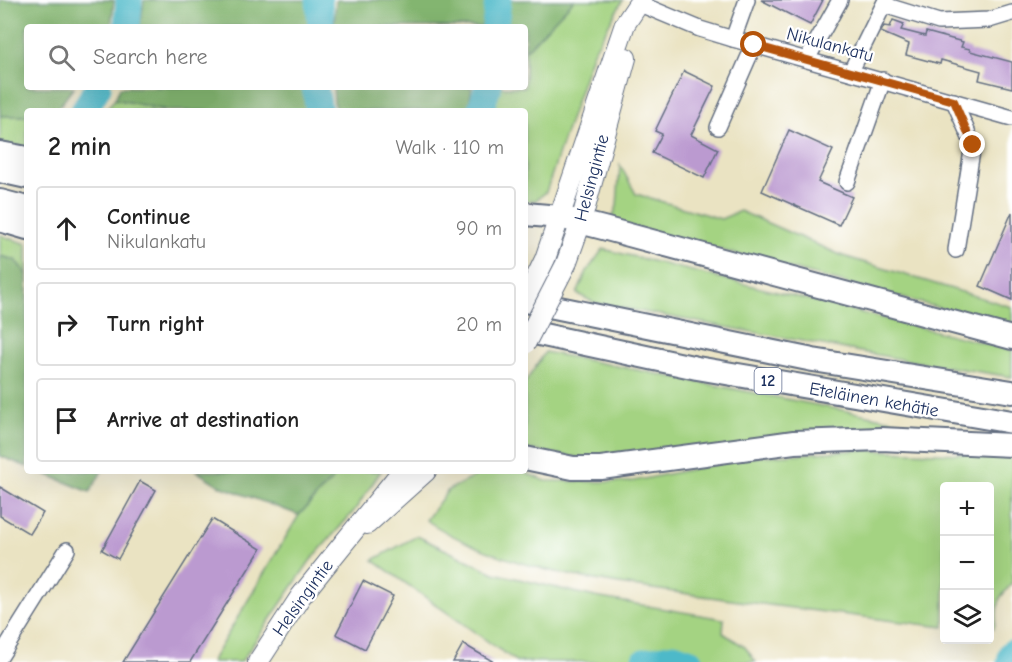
<!DOCTYPE html>
<html lang="en">
<head>
<meta charset="utf-8">
<style>
  body { margin:0; font-family:"Comic Neue",sans-serif; background:#f2f2f2; color:#222 }
  .controls { position:absolute; right:18px; bottom:18px; display:grid; overflow:hidden; border-radius:6px; box-shadow:0 6px 24px #0002 }
  .controls button { width:54px; height:54px; display:grid; place-items:center; padding:0; border:0; border-bottom:2px solid #e0e0e0; background:#fff; color:#222; font:30px sans-serif }
  .stop { position:absolute; width:18px; height:18px; margin:-14px; border:4px solid #b45309; border-radius:50%; background:#fff }
  .stop.end { background:#b45309; border-color:#fff; box-shadow:0 2px 6px #0008 }
  .list { margin:0; padding:0; list-style:none }
  h2 { display:flex; justify-content:space-between; align-items:center; height:78px; margin:0; padding:0 24px; font-size:26px }
  h2 small { font-size:20px; font-weight:400; color:#767676 }
  .list li { display:grid; grid-template-columns:39px 1fr auto; gap:18px; align-items:center; box-sizing:border-box; height:84px; margin:0 12px 12px; padding:0 12px; border:2px solid #e0e0e0; border-radius:6px }
  .list b { display:block; font-size:22px; white-space:nowrap }
  .list p { margin:0; font-size:20px; white-space:nowrap; color:#767676 }
  .list em { font-size:20px; font-style:normal; color:#767676 }
  .icon { flex:none; width:33px; height:33px; fill:none; stroke:currentColor; stroke-width:2; stroke-linecap:round; stroke-linejoin:round }
  .map { position:relative; flex:none; width:1012px; height:662px; overflow:hidden }
  .search { position:absolute; background:#fff; box-shadow:0 6px 24px #0002; left:24px; top:24px; width:504px; height:66px; display:flex; align-items:center; gap:15px; box-sizing:border-box; padding:0 21px; border-radius:6px; color:#767676; font-size:22px }
  .panel { position:absolute; background:#fff; box-shadow:0 6px 24px #0002; left:24px; top:108px; width:504px; height:366px; border-radius:6px }
  .map>svg:first-child { display:block }
</style>
</head>
<body>
<div class="map">
<svg width="1012" height="662" viewBox="0 0 1012 662">
  <rect width="100%" height="100%" fill="#fff"/>
  <filter id="ink" filterUnits="userSpaceOnUse"><feTurbulence type="fractalNoise" baseFrequency=".0167" numOctaves="2"/><feDisplacementMap in="SourceGraphic" scale="12" xChannelSelector="R" yChannelSelector="G"/><feConvolveMatrix kernelMatrix="1 2 1 2 8 2 1 2 1" color-interpolation-filters="sRGB"/></filter>
  <filter id="wash" filterUnits="userSpaceOnUse"><feTurbulence type="fractalNoise" baseFrequency=".008" numOctaves="4" result="noise"/><feDisplacementMap in="SourceGraphic" scale="24" xChannelSelector="R" yChannelSelector="G"/><feGaussianBlur stdDeviation="1.35" result="paint"/><feColorMatrix in="noise" values="0 0 0 0 0 0 0 0 0 0 0 0 0 0 0 0 0 1.4 0 .05"/><feComposite in="paint" operator="in"/></filter>
  <g filter="url(#wash)">
    <rect width="100%" height="100%" fill="#eae3c2"/>
    <g fill="#a4d382" stroke="#608170" stroke-width="1.5">
      <polygon points="574,0 623,0 592,54 546,192 536,200 525,201 525,111 493,111 500,87 525,87 525,51"/>
      <polygon points="115,99 170,111 104,111"/>
      <polygon points="0,116 27,116 27,147 0,143"/>
      <polygon points="620,165 636,194 721,219 740,211 843,256 1012,307 1012,327 611,221 617,206"/>
      <polygon points="0,235 27,244 27,274 15,260 0,256"/>
      <polygon points="603,249 1012,350 1012,377 905,360 595,303 577,294 587,271"/>
      <polygon points="545,352 939,429 933,431 592,460 525,449 525,383"/>
      <path d="M860,450L1012,456V583L1000,598L994,628H990V486H944V627C857,616 769,606 682,593C596,581 499,569 426,520L448,490L474,477L480,471H520L546,481L629,482L752,457Z"/>
      <polygon points="340,471 381,471 354,511 310,561 241,662 211,662 299,515"/>
      <polygon points="417,536 494,573 595,597 724,619 723,633 745,647 756,662 517,662 373,560"/>
    </g>
    <g fill="#83b570" stroke="#4f7267" stroke-width="1.5">
      <polygon points="0,0 114,0 111,27 27,27 27,87 74,87 56,111 27,111 27,116 0,116"/>
      <polygon points="144,0 309,0 309,27 140,27"/>
      <polygon points="336,0 487,0 482,27 334,27"/>
      <polygon points="509,0 574,0 525,51 525,27 507,27"/>
      <polygon points="120,87 307,87 307,100 311,111 170,111 115,99"/>
      <polygon points="333,87 472,87 468,111 338,111 334,102"/>
      <polygon points="0,256 15,260 27,274 27,467 0,456"/>
      <polygon points="38,471 102,471 90,492"/>
      <polygon points="196,471 340,471 299,515 220,486"/>
    </g>
    <g fill="none" stroke-linecap="round" stroke-linejoin="round">
      <g stroke="#4db9c9" stroke-width="27">
        <polyline points="319,0 321,27"/>
        <polyline points="127,27 129,0"/>
        <polyline points="495,27 498,0"/>
        <polyline points="315,87 319,111"/>
        <polyline points="84,111 98,87"/>
        <polyline points="480,111 488,87"/>
        <polyline points="644,662 674,656 691,662"/>
        <polyline points="1010,662 1012,653"/>
      </g>
    </g>
    <g id="blocks">
      <g fill="#bb9ad0">
        <polygon points="761,0 823,0 810,25"/>
        <polygon points="893,20 904,24 901,30 925,36 926,32 963,42 961,47 970,49 970,51 1012,62 1012,88 979,80 981,71 941,60 940,64 906,55 909,44 881,32 884,26 890,27"/>
        <polygon points="684,71 715,86 691,135 718,149 704,178 652,153 662,134 655,131"/>
        <polygon points="789,130 833,150 818,182 852,197 839,225 762,191"/>
        <polygon points="1012,212 1012,300 980,286"/>
        <polygon points="140,481 156,490 118,559 102,550"/>
        <polygon points="0,487 43,513 30,534 0,516"/>
        <polygon points="212,519 261,549 190,662 123,662"/>
        <polygon points="363,581 393,596 365,649 336,634"/>
        <polygon points="463,644 494,662 453,662"/>
      </g>
    </g>
  </g>
  <g filter="url(#ink)">
    <use href="#blocks" fill-opacity="0" stroke="#636e81" stroke-width="1.5"/>
    <g fill="none" stroke-linecap="round" stroke-linejoin="round">
      <g stroke="#636e81" stroke-width="18">
        <g id="minor">
          <polyline points="640,4 700,29 733,39 1012,118"/>
          <polyline points="884,5 939,22 989,20 1012,13"/>
          <polyline points="733,39 747,0"/>
          <polyline points="807,59 840,0"/>
          <polyline points="851,71 886,0"/>
          <polyline points="954,101 973,145 956,250"/>
          <polyline points="718,127 754,45"/>
          <polyline points="847,182 883,80"/>
          <polyline points="0,657 67,550"/>
        </g>
      </g>
      <g stroke="#636e81" stroke-width="22">
        <g id="major">
          <polyline points="566,264 581,222 626,58"/>
          <polyline points="525,301 545,259 625,24 641,0"/>
          <polyline points="367,524 426,471"/>
          <polyline points="258,662 301,596 402,471"/>
        </g>
      </g>
      <g stroke="#636e81" stroke-width="26">
        <g id="highway">
          <polyline points="0,153 27,158"/>
          <polyline points="0,171 27,177"/>
          <polyline points="0,201 27,208"/>
          <polyline points="525,214 560,217 603,228 1012,338"/>
          <polyline points="0,220 27,228"/>
          <polyline points="525,301 813,360 1012,392"/>
          <polyline points="525,331 697,368 1012,422"/>
          <polyline points="525,458 573,468 601,468 794,442 881,439 1012,445"/>
        </g>
      </g>
      <use href="#minor" stroke="#fff" stroke-width="15"/>
      <use href="#major" stroke="#fff" stroke-width="20"/>
      <use href="#highway" stroke="#fff" stroke-width="22"/>
      <g stroke="#636e81" stroke-width="22" stroke-linecap="butt">
        <polyline id="major-bridge" points="525,344 566,264"/>
      </g>
      <use href="#major-bridge" stroke="#fff" stroke-width="20"/>
    </g>
  </g>
  <g fill="none" stroke-linecap="round" stroke-linejoin="round" filter="url(#ink)">
    <polyline stroke="#b45309" stroke-width="8" points="754,45 954,101 973,145"/>
  </g>
  <g text-anchor="middle" dominant-baseline="central" stroke-width="4.5" stroke-linejoin="round" paint-order="stroke">
    <rect fill="#fff" stroke="#5f6d8e" stroke-width="1.5" x="754.5" y="368" width="27" height="26" rx="4.5"/>
    <g font-size="16" font-weight="bold" fill="#1b2f5e">
      <text x="768" y="381">12</text>
    </g>
    <g font-size="18" fill="#1b2f5e" stroke="#fff">
      <text transform="translate(830 45) rotate(15)">Nikulankatu</text>
      <text transform="translate(592 178) rotate(-75)">Helsingintie</text>
      <text transform="translate(874 400) rotate(10)">Eteläinen kehätie</text>
      <text transform="translate(303 598) rotate(-54)">Helsingintie</text>
    </g>
  </g>
</svg>
<div class="controls">
<button>+</button>
<button>−</button>
<button><svg class="icon" aria-label="layers" viewBox="0 0 24 24"><path d="M12 4l9 5-9 5-9-5zM3 14l9 5 9-5"/></svg></button>
</div>
<div class="stop" style="left:754px;top:45px"></div>
<div class="stop end" style="left:973px;top:145px"></div>
<div class="search"><svg class="icon" aria-label="search" viewBox="0 0 24 24"><circle cx="10" cy="10" r="6"/><path d="M15 15l6 6"/></svg>Search here</div>
<section class="panel">
<h2>2 min<small>Walk · 110 m</small></h2>
<ul class="list">
<li><svg class="icon" aria-label="ahead" viewBox="0 0 24 24"><path d="M12 20V5M6 11l6-6 6 6"/></svg><div><b>Continue</b><p>Nikulankatu</p></div><em>90 m</em></li>
<li><svg class="icon" aria-label="right" viewBox="0 0 24 24"><path d="M7 20v-9h11M14 6l5 5-5 5"/></svg><div><b>Turn right</b></div><em>20 m</em></li>
<li><svg class="icon" aria-label="arrive" viewBox="0 0 24 24"><path d="M6 21V4h12l-3 4 3 4H6"/></svg><div><b>Arrive at destination</b></div></li>
</ul>
</section>
</div>
</body>
</html>
